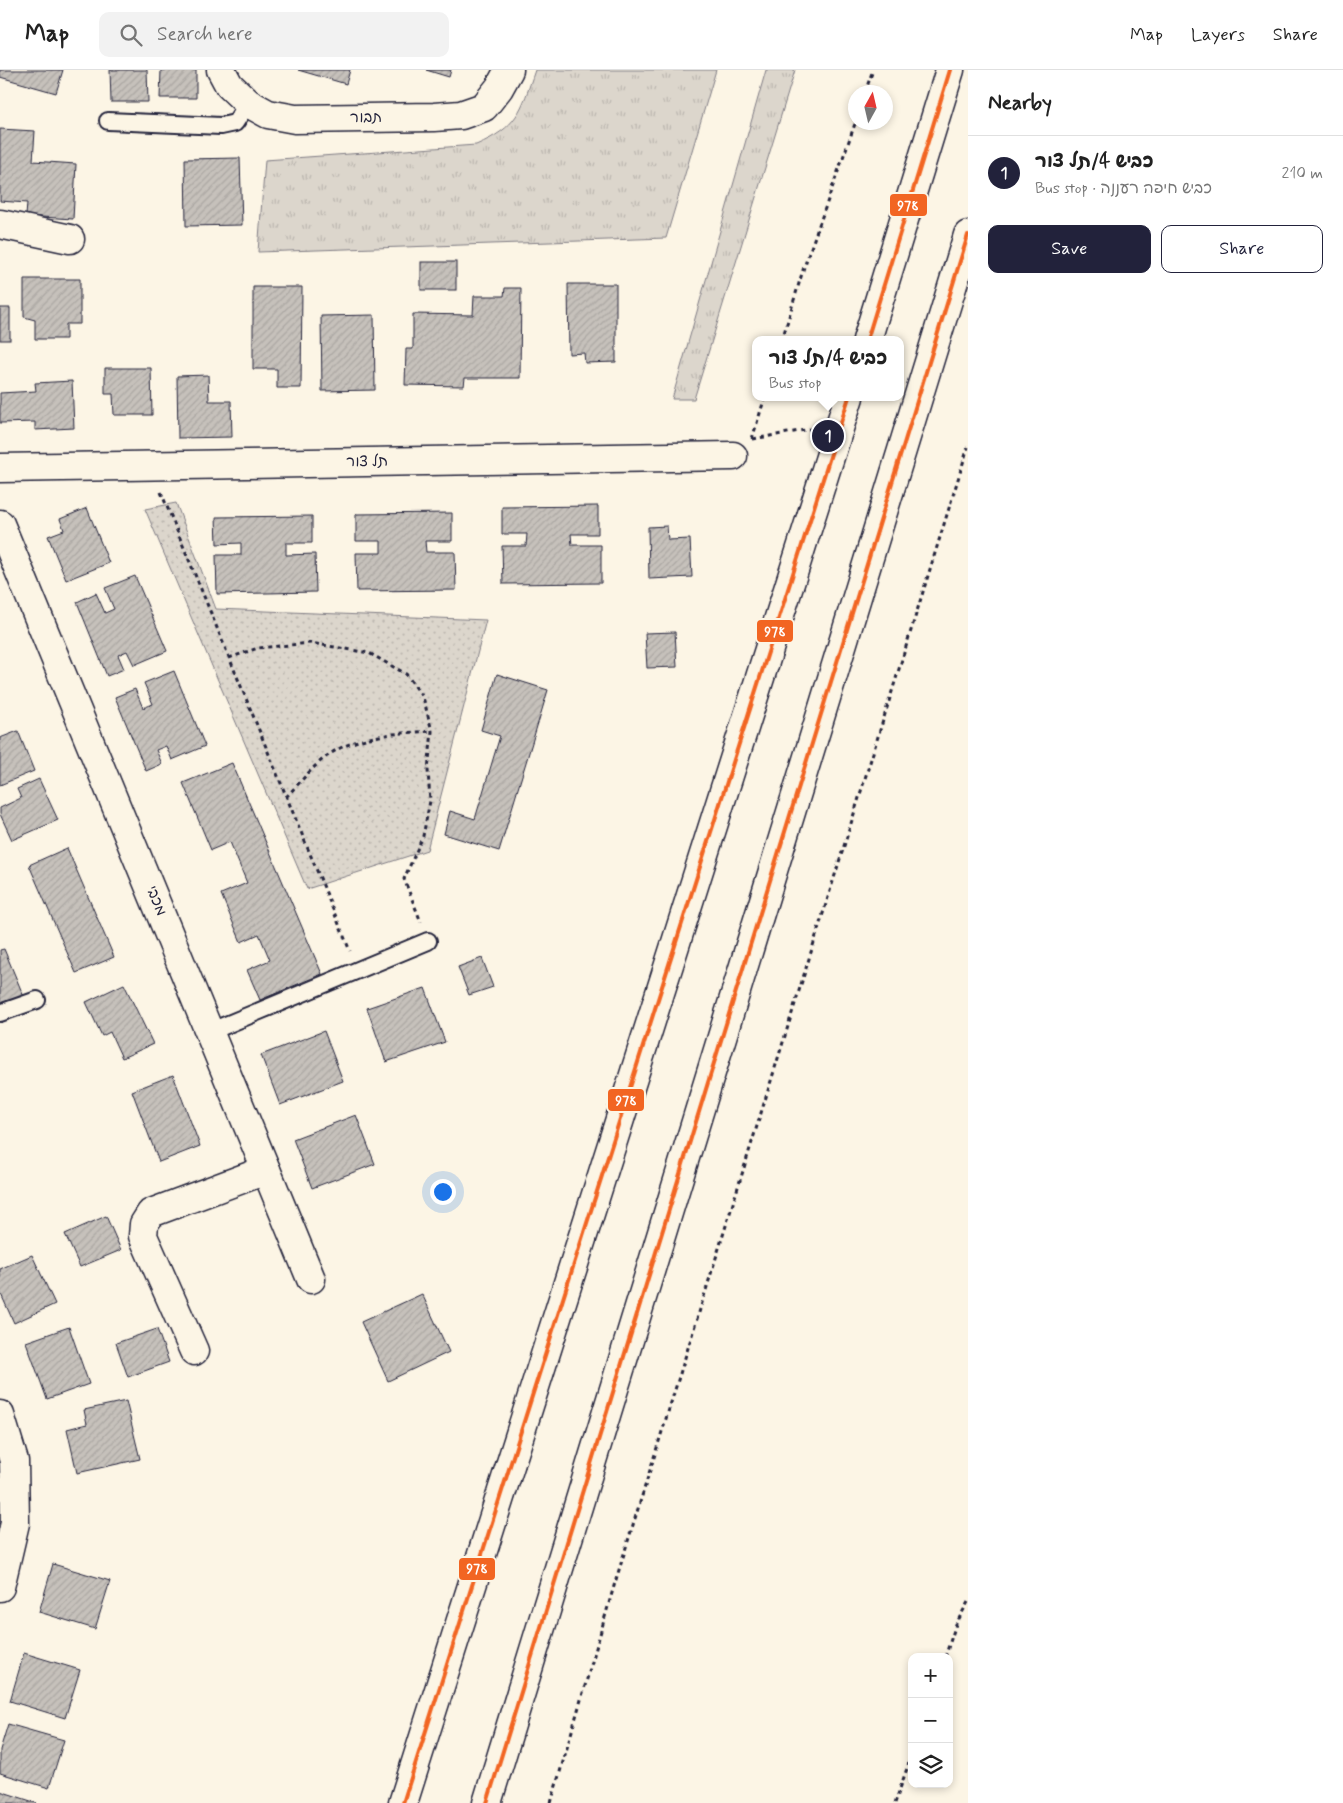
<!DOCTYPE html>
<html lang="en">
<head>
<meta charset="utf-8">
<style>
  body { margin:0; font-family:Mynerve,"Playpen Sans Hebrew",sans-serif; background:#f2f2f2; color:#222 }
  .controls { position:absolute; right:15px; bottom:15px; display:grid; overflow:hidden; border-radius:10px; box-shadow:0 2px 8px #0003 }
  .controls button { width:45px; height:45px; display:grid; place-items:center; padding:0; border:0; border-bottom:1px solid #e0e0e0; background:#fff; color:#222; font:25px sans-serif }
  .compass { position:absolute; left:848px; top:15px; width:45px; height:45px; border-radius:50%; background:#fff; box-shadow:0 2px 8px #0003; rotate:8deg }
  .you { position:absolute; left:442px; top:1121px; width:18px; height:18px; margin:-12px; border:4px solid #fff; border-radius:50%; background:#1a73e8; box-shadow:0 0 0 8px #1a73e833 }
  .badge { display:grid; place-items:center; width:32px; height:32px; border-radius:50%; background:#22223b; color:#fff; font-size:16px; font-weight:700 }
  .pin { position:absolute; translate:-50% -50%; border:2px solid #fff; box-shadow:0 1px 5px #0006 }
  .popup { position:absolute; left:752px; top:266px; width:152px; height:65px; box-sizing:border-box; display:grid; place-content:center; border-radius:10px; background:#fff; filter:drop-shadow(0 1px 4px #0005); font-size:16px; white-space:nowrap; color:#767676 }
  .popup b { font-size:19px; color:#222 }
  .popup::after { content:''; position:absolute; left:50%; top:100%; margin-left:-10px; border:10px solid transparent; border-top-color:#fff }
  .list { margin:0; padding:0; list-style:none }
  h2 { display:flex; justify-content:space-between; align-items:center; height:65px; margin:0; padding:0 20px; font-size:21px }
  h2 small { font-size:16px; font-weight:400; color:#767676 }
  .list li { display:grid; grid-template-columns:32px 1fr auto; gap:15px; align-items:center; box-sizing:border-box; height:75px; padding:0 20px; border-top:1px solid #e0e0e0 }
  .list b { display:block; font-size:19px; white-space:nowrap }
  .list p { margin:0; font-size:16px; white-space:nowrap; color:#767676 }
  .list em { font-size:16px; font-style:normal; color:#767676 }
  .actions { display:flex; gap:10px; padding:15px 20px }
  .actions a { flex:1; padding:11px 0; border:1px solid #22223b; border-radius:10px; text-align:center; font-size:18px; color:#22223b }
  .actions .main { background:#22223b; color:#fff }
  .icon { flex:none; width:28px; height:28px; fill:none; stroke:currentColor; stroke-width:2; stroke-linecap:round; stroke-linejoin:round }
  .map { position:relative; flex:none; width:968px; height:1733px; overflow:hidden }
  header { display:flex; align-items:center; gap:30px; box-sizing:border-box; height:70px; padding:0 25px; background:#fff; border-bottom:1px solid #e0e0e0 }
  header strong { font-size:24px }
  nav { display:flex; gap:28px; margin-inline-start:auto; font-size:18px }
  .search { width:350px; height:45px; background:#f2f2f2; display:flex; align-items:center; gap:12px; box-sizing:border-box; padding:0 18px; border-radius:10px; color:#767676; font-size:19px }
  main { display:flex }
  aside { flex:1; background:#fff }
  .map>svg:first-child { display:block }
</style>
</head>
<body>
<header>
<strong>Map</strong>
<div class="search"><svg class="icon" aria-label="search" viewBox="0 0 24 24"><circle cx="10" cy="10" r="6"/><path d="M15 15l6 6"/></svg>Search here</div>
<nav><a>Map</a><a>Layers</a><a>Share</a></nav>
</header>
<main>
<div class="map">
<svg width="968" height="1733" viewBox="0 0 968 1733">
  <defs>
    <pattern id="grass-tufts" width="24" height="20" patternUnits="userSpaceOnUse" patternTransform="scale(1.25)"><rect width="24" height="20" fill="#dcd6cc"/><path d="M3 7l-1-3M5 7V3M7 7l1-3M15 17l-1-3M17 17v-4M19 17l1-3" fill="none" stroke="#bcb7b0"/></pattern>
    <pattern id="park-dots" width="8" height="8" patternUnits="userSpaceOnUse" patternTransform="scale(1.25)"><rect width="8" height="8" fill="#dcd6cc"/><path d="M2 2h.1M6 6h.1" fill="none" stroke="#bcb7b0" stroke-width="1.8" stroke-linecap="round"/></pattern>
    <pattern id="building-hatch" width="6" height="6" patternUnits="userSpaceOnUse" patternTransform="scale(1.25)"><rect width="6" height="6" fill="#c6c1bb"/><path d="M-1 1l2-2M0 6l6-6M5 7l2-2" fill="none" stroke="#aaa6a2"/></pattern>
  </defs>
  <rect width="100%" height="100%" fill="#fcf5e5"/>
  <filter id="ink" filterUnits="userSpaceOnUse"><feTurbulence type="fractalNoise" baseFrequency=".02" numOctaves="2"/><feDisplacementMap in="SourceGraphic" scale="10" xChannelSelector="R" yChannelSelector="G"/><feConvolveMatrix kernelMatrix="1 2 1 2 8 2 1 2 1" color-interpolation-filters="sRGB"/></filter>
  <g filter="url(#ink)">
    <g fill="url(#grass-tufts)" stroke="#7f7c84">
      <path d="M535,0H716L666,168L258,182L265,90L476,75C518,57 521,41 535,0Z"/>
      <polygon points="766,0 795,0 694,329 672,329"/>
    </g>
    <polygon fill="url(#park-dots)" stroke="#7f7c84" points="176,433 216,539 486,550 427,780 307,819 145,439"/>
    <g fill="url(#building-hatch)" stroke="#22223b">
      <polygon points="0,0 63,0 56,23 0,7"/>
      <polygon points="110,0 147,0 148,32 111,32"/>
      <polygon points="161,0 196,0 196,28 160,28"/>
      <polygon points="298,0 350,0 346,14"/>
      <polygon points="426,0 451,0 449,7"/>
      <polygon points="0,59 35,61 33,91 76,94 73,149 26,146 27,133 0,131"/>
      <polygon points="240,88 242,155 186,156 185,89"/>
      <rect x="421" y="192" width="35" height="28"/>
      <polygon points="24,209 80,209 80,254 66,254 66,269 35,269 35,250 24,247"/>
      <polygon points="568,214 616,214 616,292 585,293 584,283 569,284"/>
      <polygon points="253,217 302,217 301,318 277,318 277,299 253,299"/>
      <polygon points="505,218 521,218 520,308 465,308 464,316 405,315 406,279 413,279 413,244 473,245 474,226 504,226"/>
      <rect x="0" y="238" width="10" height="32"/>
      <polygon points="374,245 375,320 322,321 321,246"/>
      <polygon points="105,298 151,298 152,345 114,345 113,324 105,324"/>
      <polygon points="208,305 209,331 231,331 232,367 178,368 177,306"/>
      <polygon points="72,311 74,358 35,360 35,352 0,353 0,323 36,321 35,313"/>
      <polygon points="598,436 598,464 571,464 572,475 601,475 601,513 503,514 502,476 526,476 527,464 502,464 502,437"/>
      <polygon points="87,438 109,493 66,510 48,466 64,460 60,449"/>
      <polygon points="452,443 452,471 425,471 426,482 455,482 456,520 357,521 356,483 381,483 381,471 356,471 356,444"/>
      <polygon points="312,446 312,473 286,473 286,485 315,484 316,522 217,524 216,485 241,485 241,473 217,474 216,447"/>
      <polygon points="667,456 668,470 690,469 692,507 649,509 648,457"/>
      <polygon points="135,506 167,581 134,595 127,581 118,585 124,599 107,606 77,532 96,523 105,543 114,539 105,518"/>
      <polygon points="675,562 677,597 647,598 645,563"/>
      <polygon points="174,601 205,676 172,690 166,676 156,680 162,694 146,701 115,627 135,619 143,638 153,634 144,613"/>
      <polygon points="497,604 548,620 499,781 444,764 450,741 475,749 500,666 481,660"/>
      <polygon points="18,661 34,701 0,715 0,668"/>
      <polygon points="232,693 322,904 260,930 247,900 270,890 259,864 241,872 221,824 247,813 230,772 211,780 183,713"/>
      <polygon points="39,709 58,750 12,770 0,744 0,738 21,728 17,719"/>
      <polygon points="67,778 114,887 76,903 29,795"/>
      <polygon points="4,879 24,927 0,937 0,880"/>
      <polygon points="482,888 493,917 469,925 458,897"/>
      <polygon points="124,914 153,974 122,988 110,962 102,966 86,932"/>
      <polygon points="425,918 445,972 386,992 367,938"/>
      <polygon points="324,961 343,1011 280,1035 261,985"/>
      <polygon points="173,1005 200,1076 159,1092 132,1021"/>
      <polygon points="356,1045 375,1094 312,1118 293,1069"/>
      <polygon points="106,1146 121,1180 80,1197 65,1164"/>
      <polygon points="32,1185 55,1234 14,1253 0,1222 0,1199"/>
      <polygon points="422,1224 449,1282 388,1311 361,1252"/>
      <polygon points="69,1257 89,1314 47,1329 26,1272"/>
      <polygon points="157,1259 169,1292 128,1307 116,1273"/>
      <polygon points="126,1331 140,1389 77,1403 67,1359 87,1354 84,1340"/>
      <polygon points="53,1494 110,1511 95,1559 39,1542"/>
      <polygon points="24,1583 80,1600 65,1648 10,1631"/>
      <polygon points="8,1654 64,1670 49,1718 0,1703 0,1680"/>
      <polygon points="0,1721 37,1733 0,1733"/>
    </g>
    <g fill="none" stroke-linecap="round" stroke-linejoin="round">
      <g stroke="#22223b" stroke-width="20">
        <g id="lane">
          <polyline points="108,51 221,56 235,53 248,33"/>
          <polyline points="0,943 37,930"/>
          <polyline points="209,962 428,871"/>
        </g>
      </g>
      <g stroke="#22223b" stroke-width="31">
        <g id="street">
          <polyline points="221,0 229,15 248,33 268,44 295,49 434,47 461,45 484,37 499,18 509,0"/>
          <polyline points="0,154 70,169"/>
          <polyline points="0,398 733,386"/>
          <polyline points="0,454 311,1209"/>
          <polyline points="194,1281 143,1166 144,1154 151,1143 266,1100"/>
          <polyline points="0,1345 14,1391 15,1453 0,1517"/>
        </g>
      </g>
      <g stroke="#22223b" stroke-width="31">
        <g id="highway">
          <polyline points="867,270 950,0"/>
          <polyline points="403,1733 849,327"/>
          <polyline points="487,1733 968,165"/>
        </g>
      </g>
      <g stroke="#22223b" stroke-width="3" stroke-dasharray="4 4" stroke-linecap="butt">
        <polyline points="865,22 873,0"/>
        <polyline points="782,270 803,200 856,51"/>
        <polyline points="752,369 765,327"/>
        <polyline points="753,369 811,359"/>
        <polyline points="161,422 350,881"/>
        <polyline points="229,588 258,578 311,573 369,583 406,604 423,627 432,661 428,700 430,731 423,766 404,809 421,852"/>
        <path d="M286,727C299,714 312,697 327,686C356,665 398,663 432,661"/>
        <polyline points="945,1587 956,1554 968,1532"/>
        <polyline points="551,1733 614,1516 968,377"/>
        <polyline points="895,1733 912,1684"/>
      </g>
      <use href="#lane" stroke="#fcf5e5" stroke-width="16"/>
      <use href="#street" stroke="#fcf5e5" stroke-width="28"/>
      <use href="#highway" stroke="#fcf5e5" stroke-width="28"/>
      <g stroke="#fcf5e5" stroke-width="8">
        <g id="bus-1">
          <polyline points="867,270 950,0"/>
          <polyline points="403,1733 849,327"/>
          <polyline points="487,1733 968,165"/>
        </g>
      </g>
      <use href="#bus-1" stroke="#f26522" stroke-width="4"/>
    </g>
  </g>
  <g text-anchor="middle" dominant-baseline="central" stroke-width="5" stroke-linejoin="round" paint-order="stroke">
    <g font-size="15" fill="#22223b" stroke="#fcf5e5">
      <text transform="translate(366 48) rotate(-1)">תבור</text>
      <text transform="translate(367 392) rotate(-1)">תל צור</text>
      <text transform="translate(156 831) rotate(68)">מכבי</text>
    </g>
  </g>
  <g stroke="#fcf5e5" stroke-width="2">
    <rect x="889" y="123" width="39" height="24" rx="5" fill="#f26522"/>
    <rect x="756" y="549" width="38" height="24" rx="5" fill="#f26522"/>
    <rect x="607" y="1018" width="38" height="24" rx="5" fill="#f26522"/>
    <rect x="458" y="1487" width="38" height="24" rx="5" fill="#f26522"/>
  </g>
  <g font-size="14" text-anchor="middle" font-weight="bold" fill="#fff">
    <text x="908" y="140">978</text>
    <text x="775" y="566">978</text>
    <text x="626" y="1035">978</text>
    <text x="477" y="1503">978</text>
  </g>
</svg>
<div class="controls">
<button>+</button>
<button>−</button>
<button><svg class="icon" aria-label="layers" viewBox="0 0 24 24"><path d="M12 4l9 5-9 5-9-5zM3 14l9 5 9-5"/></svg></button>
</div>
<svg class="compass" viewBox="-18 -18 36 36"><path d="M0-13l5 13h-10z" fill="#e53935"/><path d="M0 13l5-13h-10z" fill="#767676"/></svg>
<div class="you"></div>
<div class="pin badge" style="left:828px;top:366px">1</div>
<div class="popup"><b>כביש 4/תל צור</b>Bus stop</div>
</div>
<aside>
<h2>Nearby<small></small></h2>
<ul class="list">
<li><span class="badge">1</span><div><b>כביש 4/תל צור</b><p>Bus stop · כביש חיפה רעננה</p></div><em>210 m</em></li>
</ul>
<div class="actions"><a class="main">Save</a><a>Share</a></div>
</aside>
</main>
</body>
</html>
